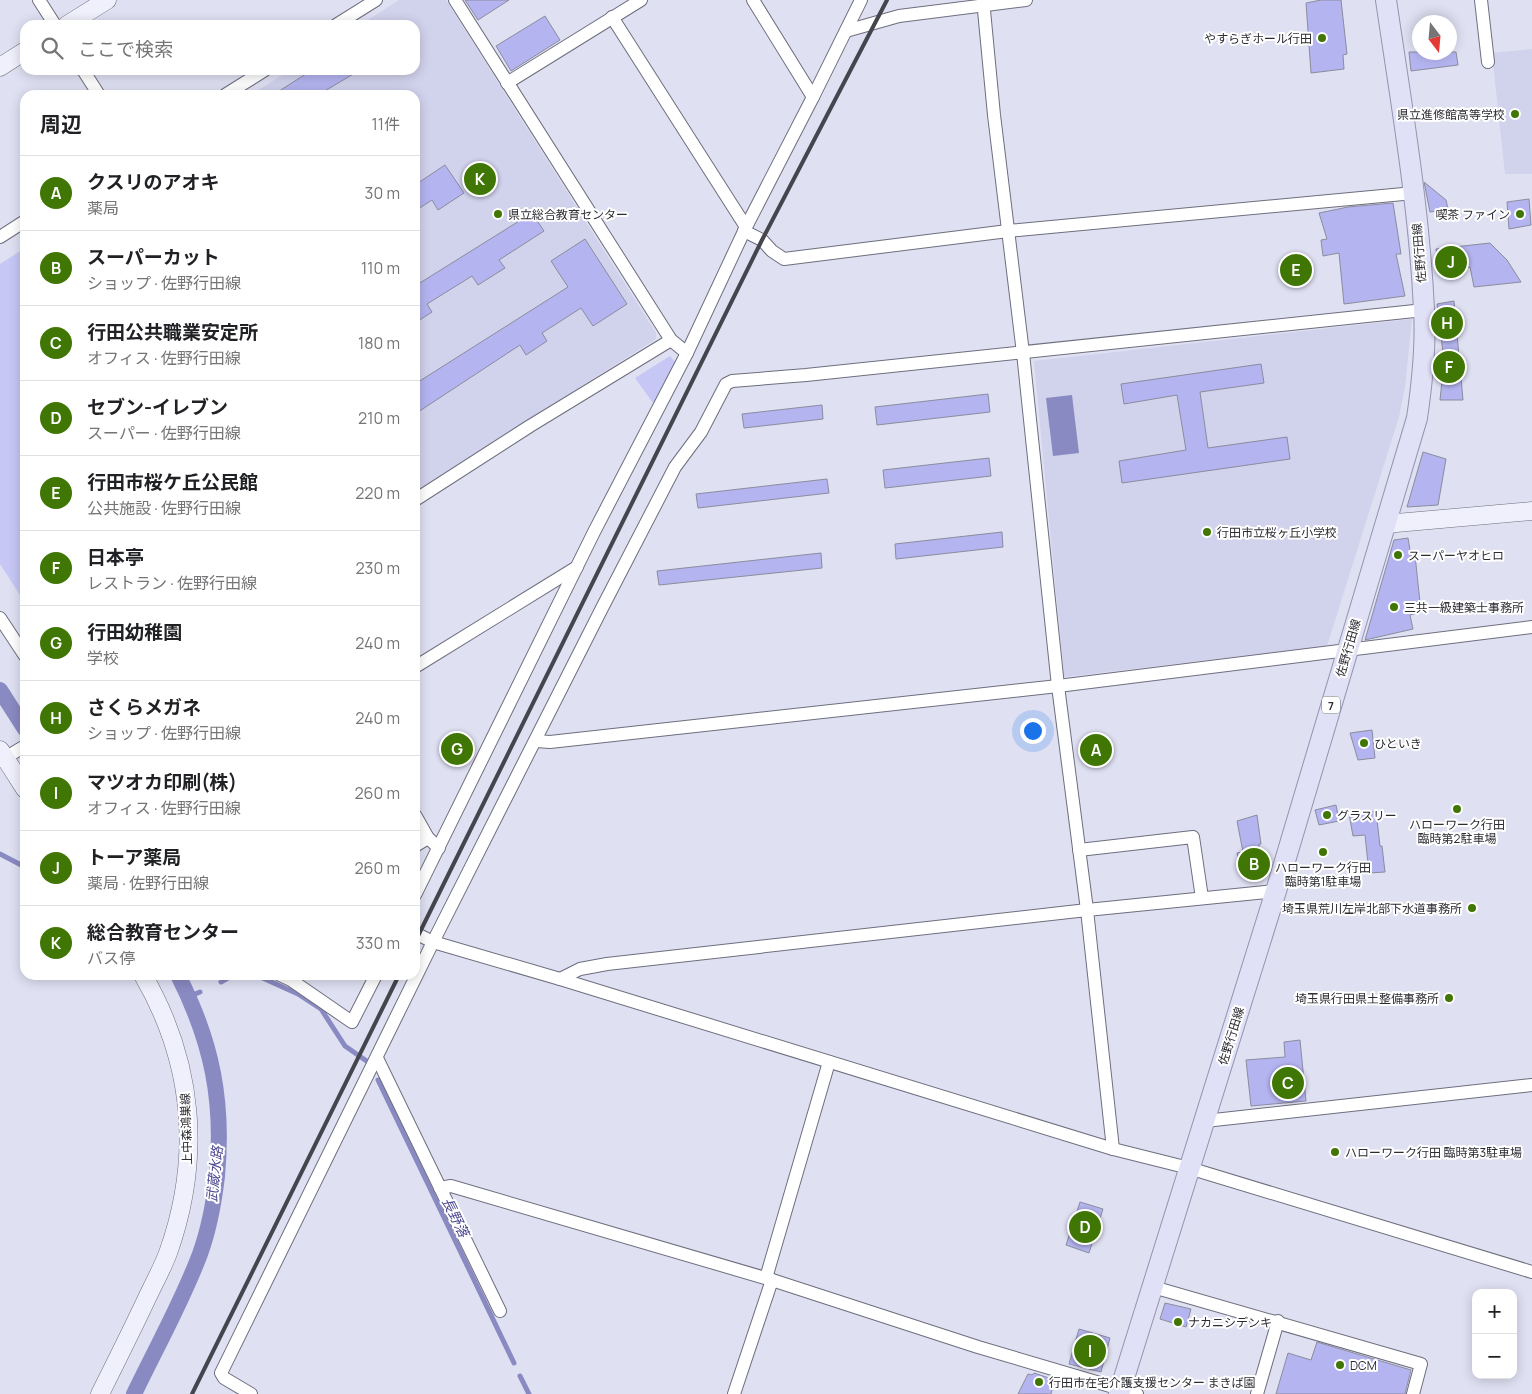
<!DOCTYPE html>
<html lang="ja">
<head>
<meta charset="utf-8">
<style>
  body { margin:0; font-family:Manrope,"Noto Sans JP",sans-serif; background:#f6f6f6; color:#202124 }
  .controls { position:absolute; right:15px; bottom:15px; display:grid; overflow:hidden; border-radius:10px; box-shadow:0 2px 12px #0003 }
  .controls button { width:45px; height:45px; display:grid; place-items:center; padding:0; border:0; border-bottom:1px solid #e0e0e0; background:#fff; color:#202124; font:25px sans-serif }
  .compass { position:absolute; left:1412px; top:15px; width:45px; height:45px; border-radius:50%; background:#fff; box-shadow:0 2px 12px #0003; rotate:164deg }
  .you { position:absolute; left:1032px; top:730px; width:18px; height:18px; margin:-12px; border:4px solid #fff; border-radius:50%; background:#1a73e8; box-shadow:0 0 0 8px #1a73e833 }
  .badge { display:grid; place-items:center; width:32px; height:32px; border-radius:50%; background:#407604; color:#fff; font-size:16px; font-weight:700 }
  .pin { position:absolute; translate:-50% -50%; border:2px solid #fff; box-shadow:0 1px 5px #0006 }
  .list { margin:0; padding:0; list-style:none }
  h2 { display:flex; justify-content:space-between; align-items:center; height:65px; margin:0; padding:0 20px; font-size:21px }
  h2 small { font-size:16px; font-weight:400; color:#757577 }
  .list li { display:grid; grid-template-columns:32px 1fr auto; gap:15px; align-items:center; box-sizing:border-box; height:75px; padding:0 20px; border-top:1px solid #e0e0e0 }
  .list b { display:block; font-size:19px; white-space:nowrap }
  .list p { margin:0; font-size:16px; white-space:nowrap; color:#757577 }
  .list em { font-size:16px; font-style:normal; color:#757577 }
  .icon { flex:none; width:28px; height:28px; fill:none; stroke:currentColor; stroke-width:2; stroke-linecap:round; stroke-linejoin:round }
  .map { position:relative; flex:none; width:1532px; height:1394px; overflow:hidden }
  .search { position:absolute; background:#fff; box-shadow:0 2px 12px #0003; left:20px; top:20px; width:400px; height:55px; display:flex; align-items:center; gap:12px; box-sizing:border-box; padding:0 18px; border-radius:15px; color:#757577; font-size:19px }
  .panel { position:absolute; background:#fff; box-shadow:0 2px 12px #0003; left:20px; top:90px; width:400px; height:890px; border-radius:15px }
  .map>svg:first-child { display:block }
</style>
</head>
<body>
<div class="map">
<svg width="1532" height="1394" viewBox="0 0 1532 1394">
  <rect width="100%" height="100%" fill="#dfe0f2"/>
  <g fill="#d1d2ec">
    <polygon points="399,0 446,0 656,333 656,339 415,491 415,95 251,95 290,70 415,70 415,25 360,25"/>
    <polygon points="1532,49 1532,174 1505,174 1492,53"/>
    <polygon points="1412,319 1405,387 1399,417 1327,646 1064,677 1034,361"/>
  </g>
  <g fill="#c6c7f5">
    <polygon points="25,248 25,596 22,598 0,564 0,264"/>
    <polygon points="670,356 677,364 656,407 635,378"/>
  </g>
  <polygon fill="#8a8ac3" points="1072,395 1079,453 1053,456 1046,398"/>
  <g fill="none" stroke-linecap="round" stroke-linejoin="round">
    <g stroke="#8a8ac3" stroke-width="5">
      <polyline points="0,854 25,867"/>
      <polyline points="256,975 298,994 321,1009 345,1046 368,1062"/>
      <polyline points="221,982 233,975"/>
      <polyline points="188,997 200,992"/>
      <polyline points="378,1080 514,1363"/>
      <polyline points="520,1376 529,1394"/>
    </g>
    <g stroke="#8a8ac3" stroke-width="16">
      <polyline points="0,690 25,729"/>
      <path d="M134,1394C156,1348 182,1302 200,1254C209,1229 214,1202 217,1176C224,1101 212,1042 178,975"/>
    </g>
  </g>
  <g fill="#b4b4f0" stroke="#8b8c9d">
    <polygon points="465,0 509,0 478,20"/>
    <polygon points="1321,0 1341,0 1347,54 1343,55 1344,69 1311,73 1306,3"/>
    <polygon points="545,16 560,40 511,71 496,46"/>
    <polygon points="1409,52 1456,52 1458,65 1411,71"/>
    <polygon points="312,70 360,70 318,95 273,95"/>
    <polygon points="445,165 464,193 438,210 432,200 415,211 415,185"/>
    <polygon points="1424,182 1446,200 1448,209 1430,212"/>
    <polygon points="1529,199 1531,225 1509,229 1507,202"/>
    <polygon points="1393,203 1401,254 1396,254 1405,296 1344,304 1339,253 1323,256 1321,240 1327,239 1319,213 1348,207"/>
    <polygon points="532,213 544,231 499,260 505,268 478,285 472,276 427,304 432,312 415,323 415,286"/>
    <polygon points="585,239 627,304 593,326 581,308 542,333 547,341 526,355 520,345 415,414 415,384 568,287 551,261"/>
    <polygon points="1490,243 1507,260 1521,282 1474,287 1470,267 1440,273 1436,249"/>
    <polygon points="1454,301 1463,400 1440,400 1444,361 1437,304"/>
    <polygon points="1261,364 1264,383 1200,392 1208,448 1287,437 1290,459 1122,483 1119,461 1186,450 1177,395 1124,404 1121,384"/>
    <polygon points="988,394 990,412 877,425 875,407"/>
    <polygon points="822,405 823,419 744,428 742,414"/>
    <polygon points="1423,452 1446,459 1438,505 1407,507"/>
    <polygon points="989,458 991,476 885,488 883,470"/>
    <polygon points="827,479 829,493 698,508 696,494"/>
    <polygon points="1002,532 1003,547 896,559 895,544"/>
    <polygon points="1408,538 1411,556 1415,555 1421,612 1410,615 1413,629 1365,640 1394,540"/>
    <polygon points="821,553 822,568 659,585 657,571"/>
    <polygon points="1372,730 1375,758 1358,760 1350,733"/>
    <polygon points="1336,805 1339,821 1319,825 1315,810"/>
    <polygon points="1376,811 1380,846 1382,846 1385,872 1369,873 1365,835 1353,836 1349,814"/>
    <polygon points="1257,815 1261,844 1259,844 1261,869 1241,872 1237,853 1243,852 1237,821"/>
    <polygon points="1300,1040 1306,1101 1251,1106 1246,1060 1285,1057 1284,1042"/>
    <polygon points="1080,1202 1103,1209 1089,1253 1066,1245"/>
    <polygon points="1165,1303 1191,1309 1186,1327 1160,1319"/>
    <polygon points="1079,1329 1110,1338 1101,1372 1069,1364"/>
    <polygon points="1317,1342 1411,1370 1405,1394 1276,1394 1288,1353 1311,1360"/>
    <polygon points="1034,1373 1055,1380 1051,1394 1018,1394 1028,1374 1032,1375"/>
  </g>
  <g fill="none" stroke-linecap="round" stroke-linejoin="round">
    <g stroke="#6d6e7e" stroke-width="14">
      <g id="street">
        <polyline points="39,0 55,25"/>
        <polyline points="455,0 671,340 687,353"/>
        <polyline points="983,0 994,115 1023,353 1058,686 1087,910 1276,891"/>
        <polyline points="1481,0 1488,62"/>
        <polyline points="612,17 746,227"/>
        <polyline points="336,25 376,0"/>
        <polyline points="846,31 899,16 1026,0"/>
        <polyline points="83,70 99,95"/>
        <polyline points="507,83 641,0"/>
        <polyline points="225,95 265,70"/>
        <polyline points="813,97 861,0"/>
        <polyline points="744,231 762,240 772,251 784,259 1008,231 1414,193"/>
        <polyline points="0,237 25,221"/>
        <polyline points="415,500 530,426 671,340"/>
        <polyline points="0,618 25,656"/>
        <polyline points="415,667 577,567"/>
        <polyline points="536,741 550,742 1058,686 1532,627"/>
        <polyline points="0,761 25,746"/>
        <polyline points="415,815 428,838 439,848"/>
        <polyline points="415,846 428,838"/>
        <polyline points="1079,850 1193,837 1202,898"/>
        <polyline points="415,895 594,532 687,353 746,227 813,97 753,0"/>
        <polyline points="415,933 433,942 560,979 1113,1149 1189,1168 1532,1272"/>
        <polyline points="280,975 291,980 352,1022 376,975"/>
        <polyline points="560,979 580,969 607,964 1087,910 1113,1149"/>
        <polyline points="377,1058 500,1311"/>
        <polyline points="1205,1121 1532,1085"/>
        <polyline points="440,1188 451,1186 772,1280 978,1347 1137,1394"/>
        <polyline points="766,1278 829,1062"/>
        <polyline points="1153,1287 1421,1364 1413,1394"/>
        <polyline points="251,1394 224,1378 221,1373 433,942 601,610 675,467 701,432 726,384 732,381 806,375 1424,310"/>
        <polyline points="734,1394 772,1280"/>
        <polyline points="1257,1394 1278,1321"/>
      </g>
    </g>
    <g stroke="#6d6e7e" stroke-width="19">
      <g id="secondary">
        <polyline points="67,25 107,0"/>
        <polyline points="0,67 25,51"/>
        <polyline points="1385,524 1532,511"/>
        <polyline points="0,750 25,789"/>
        <path d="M100,1394C116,1362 132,1330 147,1298C154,1283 162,1269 168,1253C202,1158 194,1063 143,975"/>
      </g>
    </g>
    <g stroke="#9394ae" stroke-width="22">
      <path id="primary" d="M1119,1394L1276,891L1417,418C1422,384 1426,342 1424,309C1419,205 1401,102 1386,0"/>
    </g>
    <use href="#street" stroke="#fff" stroke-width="12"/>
    <use href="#secondary" stroke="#eff0fb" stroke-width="18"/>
    <use href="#primary" stroke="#e0e0f7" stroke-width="20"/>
    <g stroke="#45454e" stroke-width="4">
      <polyline points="415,942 762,240 887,0"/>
      <polyline points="192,1394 399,975"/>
    </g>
  </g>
  <g fill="#407604" stroke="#fff" stroke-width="2">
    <circle cx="1322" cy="38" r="5"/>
    <circle cx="1515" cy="114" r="5"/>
    <circle cx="498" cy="214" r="5"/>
    <circle cx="1520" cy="214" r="5"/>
    <circle cx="1207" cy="532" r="5"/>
    <circle cx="1398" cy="555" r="5"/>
    <circle cx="1394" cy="607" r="5"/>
    <circle cx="1364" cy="743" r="5"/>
    <circle cx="1457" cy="809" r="5"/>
    <circle cx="1327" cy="815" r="5"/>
    <circle cx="1323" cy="852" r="5"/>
    <circle cx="1472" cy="908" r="5"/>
    <circle cx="1449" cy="998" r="5"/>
    <circle cx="1335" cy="1152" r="5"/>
    <circle cx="1178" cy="1322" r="5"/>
    <circle cx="1340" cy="1365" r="5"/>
    <circle cx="1039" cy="1382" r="5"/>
  </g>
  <g text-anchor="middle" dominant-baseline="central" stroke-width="4" stroke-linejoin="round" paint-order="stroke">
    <rect fill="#fff" stroke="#6b6b70" stroke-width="1" x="1322" y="696.5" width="18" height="17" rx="4"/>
    <g font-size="11" font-weight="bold" fill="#2c2c33">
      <text x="1331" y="705">7</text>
    </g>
    <g font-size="12" fill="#2c2c33" stroke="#fff" text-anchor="start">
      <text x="1312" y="38" text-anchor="end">やすらぎホール行田</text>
      <text x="1505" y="114" text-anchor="end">県立進修館高等学校</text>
      <text x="508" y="214">県立総合教育センター</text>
      <text x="1510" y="214" text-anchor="end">喫茶 ファイン</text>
      <text x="1217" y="532">行田市立桜ヶ丘小学校</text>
      <text x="1408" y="555">スーパーヤオヒロ</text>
      <text x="1404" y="607">三共一級建築士事務所</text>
      <text x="1374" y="743">ひといき</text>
      <text x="1337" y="815">グラスリー</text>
      <text x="1457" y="824" text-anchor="middle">ハローワーク行田<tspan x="1457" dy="14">臨時第2駐車場</tspan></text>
      <text x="1323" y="867" text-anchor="middle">ハローワーク行田<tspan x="1323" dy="14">臨時第1駐車場</tspan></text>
      <text x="1462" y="908" text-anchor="end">埼玉県荒川左岸北部下水道事務所</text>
      <text x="1439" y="998" text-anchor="end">埼玉県行田県土整備事務所</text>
      <text x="1345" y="1152">ハローワーク行田 臨時第3駐車場</text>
      <text x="1188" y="1322">ナカニシデンキ</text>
      <text x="1350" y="1365">DCM</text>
      <text x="1049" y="1382">行田市在宅介護支援センター まきば園</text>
    </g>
    <g font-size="12" fill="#2c2c33" stroke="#fff">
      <text transform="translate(1419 253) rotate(-95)">佐野行田線</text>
      <text transform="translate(1348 648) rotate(-74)">佐野行田線</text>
      <text transform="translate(1231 1036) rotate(-73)">佐野行田線</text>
      <text transform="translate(186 1129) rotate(-92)">上中森鴻巣線</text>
    </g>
    <g font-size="14" font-style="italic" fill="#4f4a92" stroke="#fff">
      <text transform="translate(214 1174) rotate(-84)">武蔵水路</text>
      <text transform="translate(456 1217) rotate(64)">長野落</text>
    </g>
  </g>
</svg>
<div class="controls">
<button>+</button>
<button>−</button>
</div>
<svg class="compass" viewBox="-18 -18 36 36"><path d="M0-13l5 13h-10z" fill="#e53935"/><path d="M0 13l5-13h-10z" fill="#757577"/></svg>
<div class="you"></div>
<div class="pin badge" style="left:1096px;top:750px">A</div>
<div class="pin badge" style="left:1254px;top:864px">B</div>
<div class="pin badge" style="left:1288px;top:1083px">C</div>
<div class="pin badge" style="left:1085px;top:1227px">D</div>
<div class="pin badge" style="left:1296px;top:270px">E</div>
<div class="pin badge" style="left:1449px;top:367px">F</div>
<div class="pin badge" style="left:457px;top:749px">G</div>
<div class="pin badge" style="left:1447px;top:323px">H</div>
<div class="pin badge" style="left:1090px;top:1351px">I</div>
<div class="pin badge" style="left:1451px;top:262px">J</div>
<div class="pin badge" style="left:480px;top:179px">K</div>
<div class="search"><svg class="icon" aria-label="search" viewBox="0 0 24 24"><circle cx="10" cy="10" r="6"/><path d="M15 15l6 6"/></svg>ここで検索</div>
<section class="panel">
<h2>周辺<small>11件</small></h2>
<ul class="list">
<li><span class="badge">A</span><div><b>クスリのアオキ</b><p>薬局</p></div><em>30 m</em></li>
<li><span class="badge">B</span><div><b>スーパーカット</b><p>ショップ · 佐野行田線</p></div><em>110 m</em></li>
<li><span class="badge">C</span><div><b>行田公共職業安定所</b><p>オフィス · 佐野行田線</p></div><em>180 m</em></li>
<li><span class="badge">D</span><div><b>セブン-イレブン</b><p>スーパー · 佐野行田線</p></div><em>210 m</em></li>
<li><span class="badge">E</span><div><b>行田市桜ケ丘公民館</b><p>公共施設 · 佐野行田線</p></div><em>220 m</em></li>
<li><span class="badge">F</span><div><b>日本亭</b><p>レストラン · 佐野行田線</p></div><em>230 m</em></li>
<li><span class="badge">G</span><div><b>行田幼稚園</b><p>学校</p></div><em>240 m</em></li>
<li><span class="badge">H</span><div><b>さくらメガネ</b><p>ショップ · 佐野行田線</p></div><em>240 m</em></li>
<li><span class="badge">I</span><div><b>マツオカ印刷(株)</b><p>オフィス · 佐野行田線</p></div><em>260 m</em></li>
<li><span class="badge">J</span><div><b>トーア薬局</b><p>薬局 · 佐野行田線</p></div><em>260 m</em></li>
<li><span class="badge">K</span><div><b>総合教育センター</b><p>バス停</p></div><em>330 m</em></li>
</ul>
</section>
</div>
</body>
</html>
